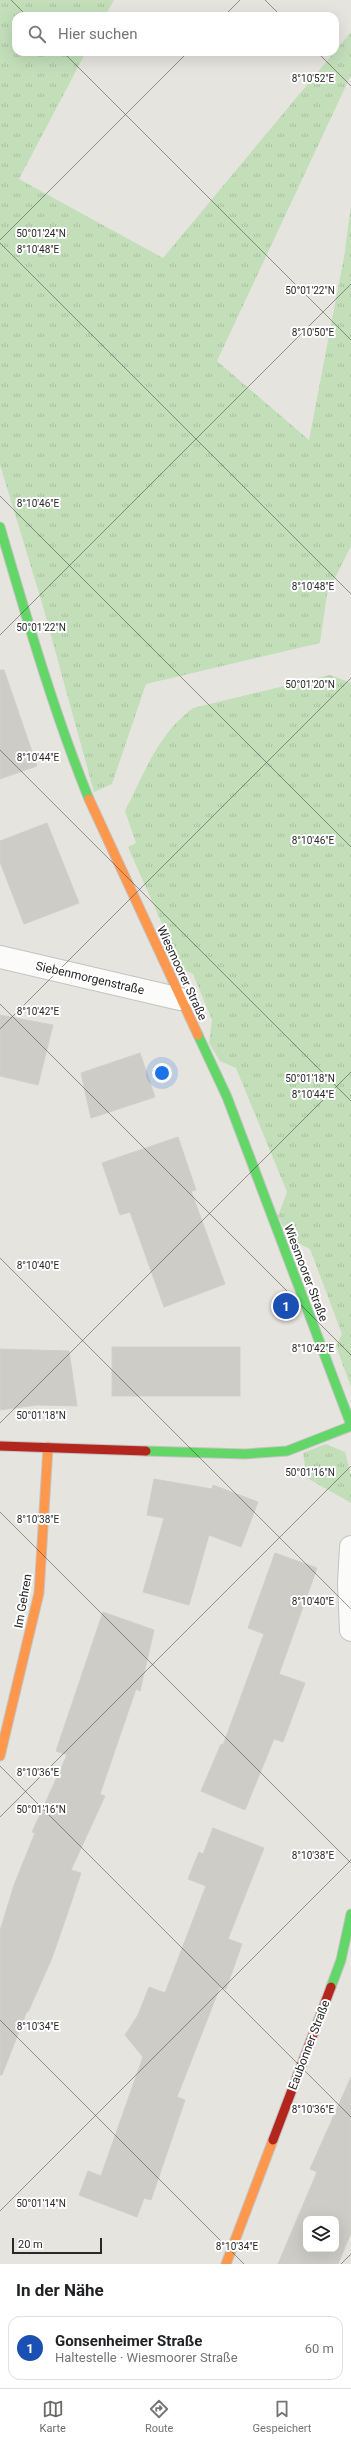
<!DOCTYPE html>
<html lang="de">
<head>
<meta charset="utf-8">
<style>
  body { margin:0; font-family:Roboto,sans-serif; background:#f6f6f6; color:#202124 }
  .controls { position:absolute; right:12px; bottom:12px; display:grid; overflow:hidden; border-radius:8px; box-shadow:0 4px 16px #0002 }
  .controls button { width:36px; height:36px; display:grid; place-items:center; padding:0; border:0; border-bottom:1px solid #e0e0e0; background:#fff; color:#202124; font:20px sans-serif }
  .scale { position:absolute; left:12px; bottom:10px; width:90px; box-sizing:border-box; padding-left:4px; border:2px solid #282828; border-top:0; font-size:11px; line-height:14px; white-space:nowrap; color:#282828; -webkit-text-stroke:3px #fff; paint-order:stroke }
  .you { position:absolute; left:162px; top:1073px; width:14px; height:14px; margin:-10px; border:3px solid #fff; border-radius:50%; background:#1a73e8; box-shadow:0 0 0 6px #1a73e833 }
  .badge { display:grid; place-items:center; width:26px; height:26px; border-radius:50%; background:#6a6a68; color:#fff; font-size:13px; font-weight:700 }
  .pin { position:absolute; translate:-50% -50%; border:2px solid #fff; box-shadow:0 1px 4px #0006 }
  .list { margin:0; padding:0; list-style:none }
  h2 { display:flex; justify-content:space-between; align-items:center; height:52px; margin:0; padding:0 16px; font-size:17px }
  h2 small { font-size:13px; font-weight:400; color:#757577 }
  .list li { display:grid; grid-template-columns:26px 1fr auto; gap:12px; align-items:center; box-sizing:border-box; height:64px; margin:0 8px 8px; padding:0 8px; border:1px solid #e0e0e0; border-radius:12px }
  .list b { display:block; font-size:15px; white-space:nowrap }
  .list p { margin:0; font-size:13px; white-space:nowrap; color:#757577 }
  .list em { font-size:13px; font-style:normal; color:#757577 }
  .icon { flex:none; width:22px; height:22px; fill:none; stroke:currentColor; stroke-width:2; stroke-linecap:round; stroke-linejoin:round }
  .map { position:relative; flex:none; width:351px; height:2264px; overflow:hidden }
  .search { position:absolute; background:#fff; box-shadow:0 4px 16px #0002; left:12px; right:12px; top:12px; height:44px; display:flex; align-items:center; gap:10px; box-sizing:border-box; padding:0 14px; border-radius:12px; color:#757577; font-size:15px }
  .sheet { height:124px; background:#fff }
  nav { display:flex; justify-content:space-around; align-items:center; box-sizing:border-box; height:56px; border-top:1px solid #e0e0e0; background:#fff; font-size:11px; color:#757577 }
  nav a { display:grid; justify-items:center; gap:2px }
  nav .on { color:#6a6a68 }
  .map>svg:first-child { display:block }
</style>
</head>
<body>
<div class="map">
<svg width="351" height="2264" viewBox="0 0 351 2264">
  <defs>
    <pattern id="grass-tufts" width="24" height="20" patternUnits="userSpaceOnUse"><rect width="24" height="20" fill="#c3dfba"/><path d="M3 7l-1-3M5 7V3M7 7l1-3M15 17l-1-3M17 17v-4M19 17l1-3" fill="none" stroke="#a8bfa0"/></pattern>
  </defs>
  <rect width="100%" height="100%" fill="#e6e4de"/>
  <g fill="url(#grass-tufts)">
    <polygon points="0,0 114,0 105,16 16,16 16,52 86,52 19,179 163,258 351,32 351,75 217,361 309,440 344,257 351,206 351,546 327,594 320,643 146,684 112,784 94,792 42,603 0,465"/>
    <path d="M330,675L351,683V1387L336,1346L342,1334L310,1249L289,1239L278,1216L287,1192L236,1068L220,1061L209,1043L212,1020L193,974L182,969L128,847L136,843L125,811C145,772 157,735 193,708Z"/>
    <polygon points="326,1444 345,1452 351,1475 351,1503 307,1478 303,1453"/>
  </g>
  <g fill="#cdccc7" stroke="#d1cfca" fill-rule="evenodd">
    <polygon points="0,670 4,670 37,766 0,779"/>
    <polygon points="47,823 79,903 24,924 0,862 0,841"/>
    <polygon points="0,1015 53,1025 38,1085 0,1076"/>
    <polygon points="140,1053 155,1097 91,1118 81,1073"/>
    <polygon points="178,1137 196,1190 191,1191 225,1284 164,1307 130,1212 120,1215 102,1163"/>
    <rect x="112" y="1347" width="128" height="49"/>
    <polygon points="0,1349 69,1351 77,1406 37,1405 0,1410"/>
    <polygon points="154,1479 212,1489 213,1485 258,1502 241,1547 209,1535 189,1605 143,1592 164,1518 147,1515"/>
    <polygon points="275,1553 317,1568 279,1674 305,1683 283,1742 274,1739 245,1810 201,1791 221,1744 223,1745 264,1634 248,1628"/>
    <polygon points="103,1612 154,1630 140,1691 136,1689 100,1794 105,1796 71,1870 81,1873 69,1909 52,1958 28,2012 27,2011 2,2075 0,2075 0,1931 14,1885 35,1833 32,1832 67,1755 56,1751"/>
    <polygon points="213,1828 264,1848 228,1939 242,1944 226,1989 220,1987 177,2097 185,2100 151,2200 144,2198 137,2217 79,2195 88,2171 101,2176 110,2150 143,2057 125,2035 138,2015 149,1987 165,1993 206,1886 188,1879 199,1852 203,1854"/>
    <path d="M351,2077V2233L338,2264H278L317,2172L310,2169ZM306,2219H336V2249H306Z"/>
  </g>
  <g fill="none" stroke-linecap="round" stroke-linejoin="round">
    <g stroke="#c4c3c3" stroke-width="24">
      <g id="street">
        <polyline points="0,957 180,999"/>
        <polyline points="351,1547 349,1583 351,1630"/>
      </g>
    </g>
    <g stroke="#c4c3c3" stroke-width="11">
      <g id="fast">
        <path d="M0,527C27,619 53,710 89,799"/>
        <polyline points="198,1035 227,1097 351,1425"/>
        <polyline points="146,1451 245,1454 287,1451 351,1426"/>
        <polyline points="331,1987 341,1960 351,1914"/>
      </g>
    </g>
    <g stroke="#c4c3c3" stroke-width="11">
      <g id="slow">
        <polyline points="89,799 198,1035"/>
        <polyline points="0,1756 39,1593 48,1447"/>
        <polyline points="226,2264 273,2140"/>
      </g>
    </g>
    <g stroke="#c4c3c3" stroke-width="11">
      <g id="jam">
        <polyline points="0,1446 146,1451"/>
        <polyline points="273,2140 331,1987"/>
      </g>
    </g>
    <use href="#street" stroke="#fbfbfa" stroke-width="22"/>
    <use href="#fast" stroke="#63d668" stroke-width="9"/>
    <use href="#slow" stroke="#ff974d" stroke-width="9"/>
    <use href="#jam" stroke="#b3261e" stroke-width="9"/>
  </g>
  <path fill="none" stroke="#282828" stroke-width="1" stroke-opacity="0.45" d="M11,0L27,16M265,0L281,16M224,16L240,0M63,52L351,340M317,52L351,86M0,240L188,52M0,243L351,594M0,496L351,847M0,635L351,284M0,750L351,1101M0,1004L351,1355M0,1029L351,678M0,1258L351,1609M0,1423L351,1072M0,1512L351,1863M0,1766L351,2117M0,1817L351,1466M0,2020L244,2264M0,2211L351,1860M341,2264L351,2254"/>
  <g text-anchor="middle" dominant-baseline="central" stroke-width="4" stroke-linejoin="round" paint-order="stroke">
    <g font-size="12" fill="#282828" stroke="#fff">
      <text transform="translate(182 973) rotate(65)">Wiesmoorer Straße</text>
      <text transform="translate(90 978) rotate(13)">Siebenmorgenstraße</text>
      <text transform="translate(306 1273) rotate(69)">Wiesmoorer Straße</text>
      <text transform="translate(23 1601) rotate(-80)">Im Gehren</text>
      <text transform="translate(309 2045) rotate(-69)">Eaubonner Straße</text>
    </g>
  </g>
  <g font-size="10" text-anchor="middle" fill="#282828" stroke="#fff" stroke-width="4" stroke-linejoin="round" paint-order="stroke">
    <text x="313" y="82">8°10'52"E</text>
    <text x="41" y="237">50°01'24"N</text>
    <text x="38" y="253">8°10'48"E</text>
    <text x="310" y="294">50°01'22"N</text>
    <text x="313" y="336">8°10'50"E</text>
    <text x="38" y="507">8°10'46"E</text>
    <text x="313" y="590">8°10'48"E</text>
    <text x="41" y="631">50°01'22"N</text>
    <text x="310" y="688">50°01'20"N</text>
    <text x="38" y="761">8°10'44"E</text>
    <text x="313" y="844">8°10'46"E</text>
    <text x="38" y="1015">8°10'42"E</text>
    <text x="310" y="1082">50°01'18"N</text>
    <text x="313" y="1098">8°10'44"E</text>
    <text x="38" y="1269">8°10'40"E</text>
    <text x="313" y="1352">8°10'42"E</text>
    <text x="41" y="1419">50°01'18"N</text>
    <text x="310" y="1476">50°01'16"N</text>
    <text x="38" y="1523">8°10'38"E</text>
    <text x="313" y="1605">8°10'40"E</text>
    <text x="38" y="1776">8°10'36"E</text>
    <text x="41" y="1813">50°01'16"N</text>
    <text x="313" y="1859">8°10'38"E</text>
    <text x="38" y="2030">8°10'34"E</text>
    <text x="313" y="2113">8°10'36"E</text>
    <text x="41" y="2207">50°01'14"N</text>
    <text x="237" y="2250">8°10'34"E</text>
  </g>
</svg>
<div class="controls">
<button><svg class="icon" aria-label="layers" viewBox="0 0 24 24"><path d="M12 4l9 5-9 5-9-5zM3 14l9 5 9-5"/></svg></button>
</div>
<div class="scale">20 m</div>
<div class="you"></div>
<div class="pin badge" style="left:286px;top:1306px;background:#1a4fb4">1</div>
<div class="search"><svg class="icon" aria-label="search" viewBox="0 0 24 24"><circle cx="10" cy="10" r="6"/><path d="M15 15l6 6"/></svg>Hier suchen</div>
</div>
<section class="sheet">
<h2>In der Nähe<small></small></h2>
<ul class="list">
<li><span class="badge" style="background:#1a4fb4">1</span><div><b>Gonsenheimer Straße</b><p>Haltestelle · Wiesmoorer Straße</p></div><em>60 m</em></li>
</ul>
</section>
<nav>
<a class="on"><svg class="icon" aria-label="map" viewBox="0 0 24 24"><path d="M3 6l6-2 6 2 6-2v14l-6 2-6-2-6 2zM9 4v14M15 6v14"/></svg>Karte</a>
<a><svg class="icon" aria-label="directions" viewBox="0 0 24 24"><path d="M12 3l9 9-9 9-9-9zM9 14v-3h6M13 9l2 2-2 2"/></svg>Route</a>
<a><svg class="icon" aria-label="saved" viewBox="0 0 24 24"><path d="M7 4h10v16l-5-4-5 4z"/></svg>Gespeichert</a>
</nav>
</body>
</html>
